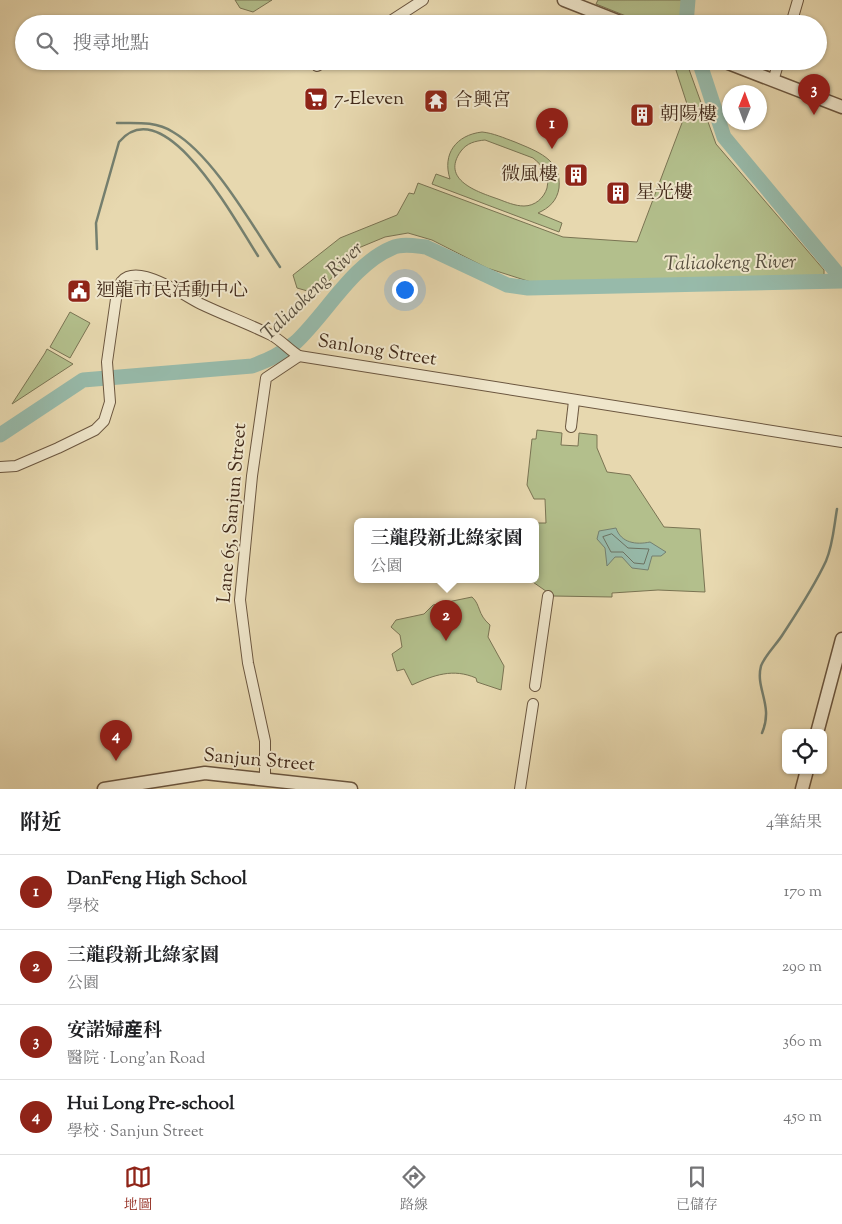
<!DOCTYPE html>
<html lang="zh-TW">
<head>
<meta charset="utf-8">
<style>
  body { margin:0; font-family:"Sorts Mill Goudy","Noto Serif TC",serif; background:#f6f6f6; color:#202124 }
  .controls { position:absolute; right:15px; bottom:15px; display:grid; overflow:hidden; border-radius:8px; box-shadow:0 1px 4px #0004 }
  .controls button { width:45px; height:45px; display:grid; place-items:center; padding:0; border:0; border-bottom:1px solid #e0e0e0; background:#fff; color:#202124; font:25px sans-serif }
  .compass { position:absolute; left:722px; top:85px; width:45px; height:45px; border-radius:50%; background:#fff; box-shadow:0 1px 4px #0004; rotate:1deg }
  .you { position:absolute; left:404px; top:289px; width:18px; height:18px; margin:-12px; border:4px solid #fff; border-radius:50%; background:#1a73e8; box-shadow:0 0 0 8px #1a73e833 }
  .badge { display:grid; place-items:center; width:32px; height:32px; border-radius:50%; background:#8f2418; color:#fff; font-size:16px; font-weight:700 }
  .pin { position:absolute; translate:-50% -41px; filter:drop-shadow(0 1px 2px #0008) }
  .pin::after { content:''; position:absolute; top:26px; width:18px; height:15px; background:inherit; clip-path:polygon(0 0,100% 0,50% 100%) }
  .popup { position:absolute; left:354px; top:518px; width:185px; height:65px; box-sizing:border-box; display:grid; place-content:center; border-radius:8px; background:#fff; filter:drop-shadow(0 1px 4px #0005); font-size:16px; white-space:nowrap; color:#757577 }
  .popup b { font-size:19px; color:#202124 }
  .popup::after { content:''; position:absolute; left:50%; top:100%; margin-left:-10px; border:10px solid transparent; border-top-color:#fff }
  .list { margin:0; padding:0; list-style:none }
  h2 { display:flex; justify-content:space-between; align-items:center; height:65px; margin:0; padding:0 20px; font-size:21px }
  h2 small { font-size:16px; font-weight:400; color:#757577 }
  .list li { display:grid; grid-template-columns:32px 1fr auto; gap:15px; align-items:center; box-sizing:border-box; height:75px; padding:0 20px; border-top:1px solid #e0e0e0 }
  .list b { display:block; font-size:19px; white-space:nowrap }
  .list p { margin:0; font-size:16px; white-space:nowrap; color:#757577 }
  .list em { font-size:16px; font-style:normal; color:#757577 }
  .icon { flex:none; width:28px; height:28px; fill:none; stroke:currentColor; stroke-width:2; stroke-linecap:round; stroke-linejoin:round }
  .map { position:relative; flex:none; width:842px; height:789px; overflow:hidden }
  .search { position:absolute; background:#fff; box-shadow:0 1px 4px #0004; left:15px; right:15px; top:15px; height:55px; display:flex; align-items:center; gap:12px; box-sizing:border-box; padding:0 18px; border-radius:28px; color:#757577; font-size:19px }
  .sheet { height:365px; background:#fff }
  nav { display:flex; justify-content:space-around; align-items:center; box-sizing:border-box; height:70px; border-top:1px solid #e0e0e0; background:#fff; font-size:14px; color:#757577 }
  nav a { display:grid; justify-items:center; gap:2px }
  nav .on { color:#8f2418 }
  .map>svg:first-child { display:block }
</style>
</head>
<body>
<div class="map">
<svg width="842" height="789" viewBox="0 0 842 789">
  <rect width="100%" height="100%" fill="#e7d8af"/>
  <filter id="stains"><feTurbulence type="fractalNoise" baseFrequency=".004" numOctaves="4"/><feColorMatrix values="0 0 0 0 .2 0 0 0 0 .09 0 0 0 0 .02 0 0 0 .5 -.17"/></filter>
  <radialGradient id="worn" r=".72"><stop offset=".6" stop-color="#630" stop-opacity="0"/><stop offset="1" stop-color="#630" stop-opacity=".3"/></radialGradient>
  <g fill="#b3bf8c" stroke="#7a7453" fill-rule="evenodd">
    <polygon points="235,0 272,0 253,12 240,8"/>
    <polygon points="598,0 683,0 681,24 646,24 596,4"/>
    <polygon points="673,61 686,61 716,144 824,270 824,275 817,277 537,284 487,268 432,240 408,233 385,237 356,249 318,294 297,288 293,275 340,238 397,215 409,193 414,194 418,183 563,237 637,242 688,107"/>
    <path d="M482,132C493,133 504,138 515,142C536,151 562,159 559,188C557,201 549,208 538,213L562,223L559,232L432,184L436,174L450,179C442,154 456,135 482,132ZM485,140L533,158C543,166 550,175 547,188C544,198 535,206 524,206C515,206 506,202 498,199C478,192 440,180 461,151C467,143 475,141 485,140Z"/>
    <polygon points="70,312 90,323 70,358 50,347"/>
    <polygon points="47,349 73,364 12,404 45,353"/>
    <polygon points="537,430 562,433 561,445 578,446 579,433 597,435 597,448 607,472 630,475 664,527 700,529 705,592 658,590 612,593 612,597 553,596 530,580 535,580 535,523 546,523 545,499 534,499 527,485 532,439 536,439"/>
    <path d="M472,597C481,605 477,614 490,625L488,637L504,666L501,690L477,682L476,678C453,668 434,675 412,685L404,669L397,671L392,654L402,647L400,635L391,627L396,620L424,614L433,605Z"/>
  </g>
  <path fill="#97baaa" stroke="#758070" d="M616,528C621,543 636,545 650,542L666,552L661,556H652L648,570L632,568L622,557H615L607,566L605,548L597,539L599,531Z"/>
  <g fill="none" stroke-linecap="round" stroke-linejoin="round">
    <polygon stroke="#6c7262" stroke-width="1" points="612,534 628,548 649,549 644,564 634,563 623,552 611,552 603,537"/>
    <g stroke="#758070" stroke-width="2.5">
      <path d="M117,123C136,123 156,121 173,132C214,156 253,227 280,267"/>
      <path d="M97,249L96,223L119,142C165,87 238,226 258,256"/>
      <path d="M762,733C774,705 755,689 761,666C765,655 777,644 783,634C798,611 814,587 826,561C833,545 834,526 837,509"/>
    </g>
    <g stroke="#97baaa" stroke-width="15">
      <polyline points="686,24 688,0"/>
      <polyline points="699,61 724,137 842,279"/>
      <path d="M0,435L83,380L252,366C268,360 282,354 296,342C326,314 353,264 392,248C402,243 416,246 426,247L507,285L528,288L842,281"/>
    </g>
    <g stroke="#6b563f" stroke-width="12">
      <g id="minor">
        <polyline points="386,24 423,0"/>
        <polyline points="791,24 798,0"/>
        <polyline points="317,66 326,61"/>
        <polyline points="773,81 779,61"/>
        <polyline points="571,427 574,401"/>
        <path d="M0,467L16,466L58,448L95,430L104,421L110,402L107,362L117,292C125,252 184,296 201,304C224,315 249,324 271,335C281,340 289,350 299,356L842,442"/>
        <polyline points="535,686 548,596"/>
        <polyline points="265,778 265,741 248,663 240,600 252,476 266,378 299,356"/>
        <polyline points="520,789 533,704"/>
      </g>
    </g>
    <g stroke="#6b563f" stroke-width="15">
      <g id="tertiary">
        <polyline points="564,0 625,24"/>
        <polyline points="723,61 842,107"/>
        <polyline points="817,733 842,639"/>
        <polyline points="104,789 205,773 351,789"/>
        <polyline points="802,789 807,770"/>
      </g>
    </g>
    <use href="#minor" stroke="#efe6cb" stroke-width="10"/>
    <use href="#tertiary" stroke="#efe6cb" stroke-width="12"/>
  </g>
  <defs>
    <g id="supermarket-square" transform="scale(1.25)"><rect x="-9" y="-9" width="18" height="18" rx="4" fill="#8f2418" stroke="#efe6cb"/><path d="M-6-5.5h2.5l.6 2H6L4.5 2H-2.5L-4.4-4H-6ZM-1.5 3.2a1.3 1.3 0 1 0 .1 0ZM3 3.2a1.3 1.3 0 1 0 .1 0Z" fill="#fff"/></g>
    <g id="temple-square" transform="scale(1.25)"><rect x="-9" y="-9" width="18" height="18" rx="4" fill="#8f2418" stroke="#efe6cb"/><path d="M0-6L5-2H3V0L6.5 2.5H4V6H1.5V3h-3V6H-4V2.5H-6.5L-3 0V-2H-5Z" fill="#fff"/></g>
    <g id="building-square" transform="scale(1.25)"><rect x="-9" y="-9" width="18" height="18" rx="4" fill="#8f2418" stroke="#efe6cb"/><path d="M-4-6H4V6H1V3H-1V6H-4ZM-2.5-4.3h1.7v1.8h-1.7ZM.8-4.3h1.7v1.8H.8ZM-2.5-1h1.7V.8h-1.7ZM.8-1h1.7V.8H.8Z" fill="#fff"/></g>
    <g id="civic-square" transform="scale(1.25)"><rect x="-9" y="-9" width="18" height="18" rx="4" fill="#8f2418" stroke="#efe6cb"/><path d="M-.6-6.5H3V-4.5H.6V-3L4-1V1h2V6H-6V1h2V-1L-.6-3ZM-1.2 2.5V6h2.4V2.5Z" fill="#fff"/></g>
  </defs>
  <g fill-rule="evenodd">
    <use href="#supermarket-square" x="316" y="99"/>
    <use href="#temple-square" x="436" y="101"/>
    <use href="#building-square" x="642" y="115"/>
    <use href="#building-square" x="576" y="175"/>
    <use href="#building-square" x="618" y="193"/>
    <use href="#civic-square" x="79" y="291"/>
  </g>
  <g text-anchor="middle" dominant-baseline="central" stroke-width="4" stroke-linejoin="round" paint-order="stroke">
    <g font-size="19" fill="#422a1a" stroke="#efe6cb" text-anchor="start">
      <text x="334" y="99">7-Eleven</text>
      <text x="454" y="101">合興宮</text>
      <text x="660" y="115">朝陽樓</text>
      <text x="558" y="175" text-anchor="end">微風樓</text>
      <text x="636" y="193">星光樓</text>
      <text x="96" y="291">迴龍市民活動中心</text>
    </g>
    <g font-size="19" fill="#422a1a" stroke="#efe6cb">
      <text transform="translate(377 351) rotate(9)">Sanlong Street</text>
      <text transform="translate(233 513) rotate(-85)">Lane 65, Sanjun Street</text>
      <text transform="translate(259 761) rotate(5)">Sanjun Street</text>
    </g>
    <g font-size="20" font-style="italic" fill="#574e3e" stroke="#efe6cb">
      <text transform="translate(730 264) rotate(-1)">Taliaokeng River</text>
      <text transform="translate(313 292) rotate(-44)">Taliaokeng River</text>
    </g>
  </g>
  <rect width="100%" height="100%" filter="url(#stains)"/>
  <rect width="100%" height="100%" fill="url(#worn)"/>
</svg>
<div class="controls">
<button><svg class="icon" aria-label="locate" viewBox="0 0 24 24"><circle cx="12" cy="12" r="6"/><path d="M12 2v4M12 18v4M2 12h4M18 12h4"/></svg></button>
</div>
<svg class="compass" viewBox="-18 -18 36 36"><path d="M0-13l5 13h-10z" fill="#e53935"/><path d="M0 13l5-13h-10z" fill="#757577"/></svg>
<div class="you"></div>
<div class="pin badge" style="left:552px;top:149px">1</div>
<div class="pin badge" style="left:446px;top:641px">2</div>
<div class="popup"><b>三龍段新北綠家園</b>公園</div>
<div class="pin badge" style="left:814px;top:115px">3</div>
<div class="pin badge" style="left:116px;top:761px">4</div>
<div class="search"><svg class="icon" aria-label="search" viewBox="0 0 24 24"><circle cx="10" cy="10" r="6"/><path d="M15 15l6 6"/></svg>搜尋地點</div>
</div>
<section class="sheet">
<h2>附近<small>4筆結果</small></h2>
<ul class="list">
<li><span class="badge">1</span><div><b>DanFeng High School</b><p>學校</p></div><em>170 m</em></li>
<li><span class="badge">2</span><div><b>三龍段新北綠家園</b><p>公園</p></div><em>290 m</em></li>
<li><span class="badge">3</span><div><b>安諾婦産科</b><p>醫院 · Long'an Road</p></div><em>360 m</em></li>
<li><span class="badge">4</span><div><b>Hui Long Pre-school</b><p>學校 · Sanjun Street</p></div><em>450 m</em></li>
</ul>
</section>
<nav>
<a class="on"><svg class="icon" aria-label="map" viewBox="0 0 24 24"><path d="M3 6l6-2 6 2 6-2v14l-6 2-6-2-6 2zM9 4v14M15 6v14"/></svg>地圖</a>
<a><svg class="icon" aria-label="directions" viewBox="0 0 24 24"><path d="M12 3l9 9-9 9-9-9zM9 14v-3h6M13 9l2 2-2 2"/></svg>路線</a>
<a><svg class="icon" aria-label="saved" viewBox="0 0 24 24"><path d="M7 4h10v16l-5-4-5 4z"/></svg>已儲存</a>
</nav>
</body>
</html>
